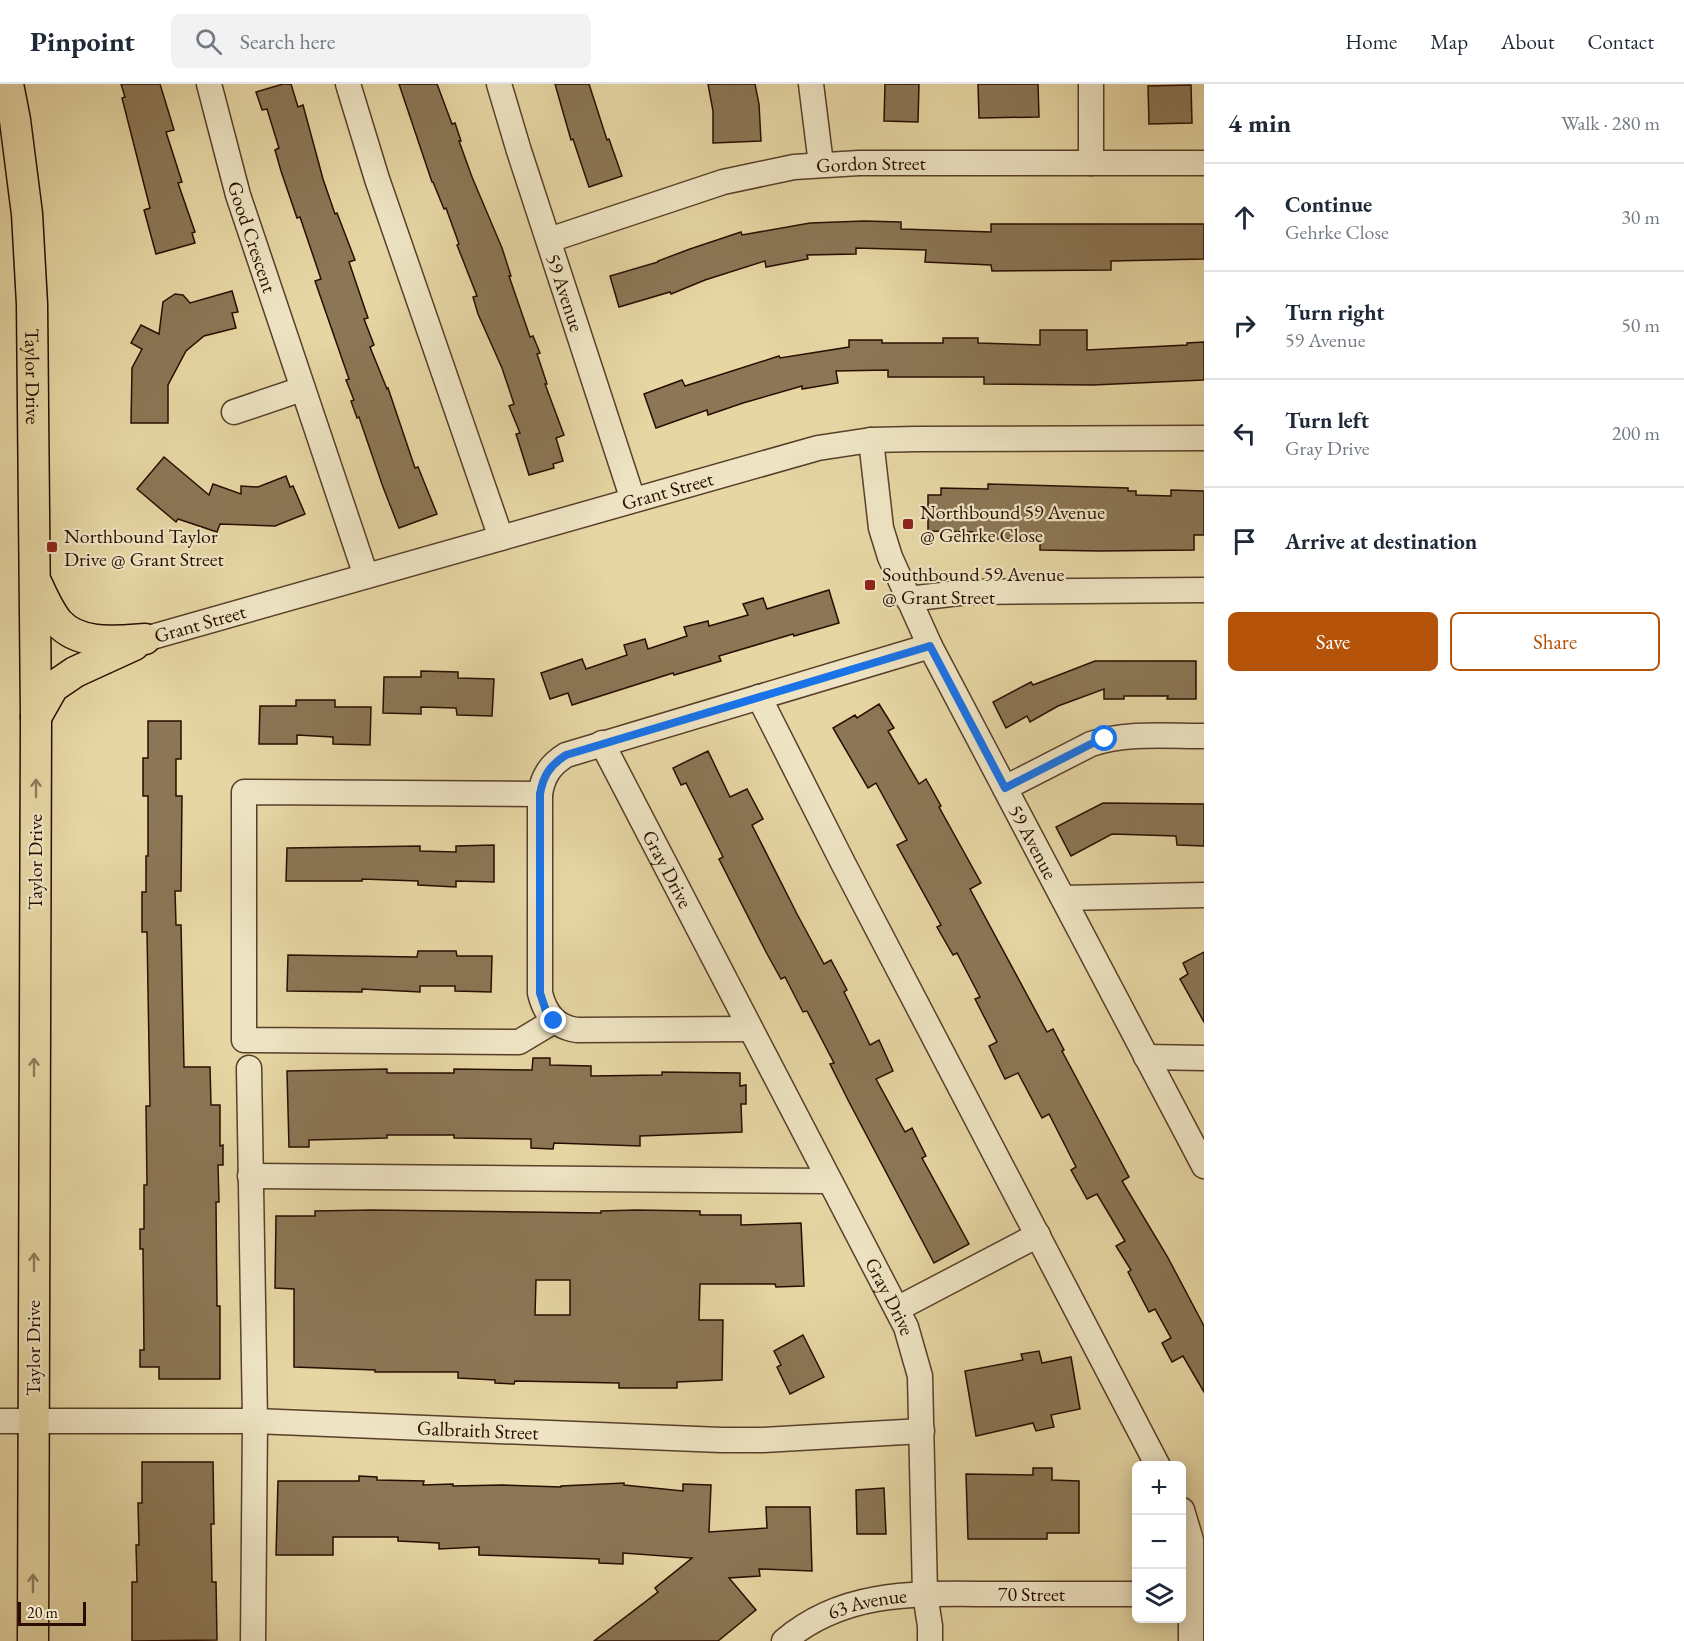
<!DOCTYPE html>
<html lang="en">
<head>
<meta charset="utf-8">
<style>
  body { margin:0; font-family:"EB Garamond",serif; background:#f2f2f3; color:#1f2937 }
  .controls { position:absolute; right:18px; bottom:18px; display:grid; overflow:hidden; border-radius:9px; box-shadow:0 3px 15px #0003 }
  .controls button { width:54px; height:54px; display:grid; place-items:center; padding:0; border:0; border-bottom:2px solid #e0e1e3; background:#fff; color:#1f2937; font:30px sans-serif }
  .scale { position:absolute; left:18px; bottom:15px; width:68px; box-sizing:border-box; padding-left:6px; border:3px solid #290d00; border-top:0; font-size:16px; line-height:21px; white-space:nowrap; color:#290d00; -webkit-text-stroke:4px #eee4c3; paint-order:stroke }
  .stop { position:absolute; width:18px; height:18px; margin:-14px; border:4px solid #1a73e8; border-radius:50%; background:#fff }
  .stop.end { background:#1a73e8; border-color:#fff; box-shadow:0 2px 6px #0008 }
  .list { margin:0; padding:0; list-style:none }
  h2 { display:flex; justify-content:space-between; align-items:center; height:78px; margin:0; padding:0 24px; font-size:26px }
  h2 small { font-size:20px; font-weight:400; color:#747a83 }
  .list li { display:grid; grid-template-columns:39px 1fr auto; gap:18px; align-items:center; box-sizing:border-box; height:108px; padding:0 24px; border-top:2px solid #e0e1e3 }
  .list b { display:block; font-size:22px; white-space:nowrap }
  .list p { margin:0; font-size:20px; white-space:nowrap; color:#747a83 }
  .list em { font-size:20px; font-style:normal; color:#747a83 }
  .actions { display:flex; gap:12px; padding:18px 24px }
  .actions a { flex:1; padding:14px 0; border:2px solid #b45309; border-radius:9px; text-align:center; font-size:21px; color:#b45309 }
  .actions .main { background:#b45309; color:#fff }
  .icon { flex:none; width:33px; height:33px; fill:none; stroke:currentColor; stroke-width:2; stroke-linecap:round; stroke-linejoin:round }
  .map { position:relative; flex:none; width:1204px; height:1557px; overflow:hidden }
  header { display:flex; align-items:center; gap:36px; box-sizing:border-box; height:84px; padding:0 30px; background:#fff; border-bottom:2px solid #e0e1e3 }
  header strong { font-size:28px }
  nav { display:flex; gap:33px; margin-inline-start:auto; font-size:21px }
  .search { width:420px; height:54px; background:#f2f2f3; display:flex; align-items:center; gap:15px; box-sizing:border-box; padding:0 21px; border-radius:9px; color:#747a83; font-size:22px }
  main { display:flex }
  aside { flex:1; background:#fff }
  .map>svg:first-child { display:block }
</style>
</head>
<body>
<header>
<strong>Pinpoint</strong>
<div class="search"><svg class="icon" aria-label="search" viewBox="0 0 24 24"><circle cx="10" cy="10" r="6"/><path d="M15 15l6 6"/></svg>Search here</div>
<nav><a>Home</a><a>Map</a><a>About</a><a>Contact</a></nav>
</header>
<main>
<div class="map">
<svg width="1204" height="1557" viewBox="0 0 1204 1557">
  <rect width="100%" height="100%" fill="#e5d6a3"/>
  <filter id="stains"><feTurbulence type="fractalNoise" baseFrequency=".00333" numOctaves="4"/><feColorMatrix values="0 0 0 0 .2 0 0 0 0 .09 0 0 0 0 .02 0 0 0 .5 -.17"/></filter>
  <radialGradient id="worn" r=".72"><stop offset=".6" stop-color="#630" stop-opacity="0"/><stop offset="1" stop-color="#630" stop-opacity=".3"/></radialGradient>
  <g fill="#8b7655" stroke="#290d00" stroke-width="1.5" fill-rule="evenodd">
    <polygon points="121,0 160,0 174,46 166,48 182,98 178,99 195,148 192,149 195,159 156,170 144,126 150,124 122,14 125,13"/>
    <polygon points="283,0 291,0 298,23 303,21 323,95 335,130 337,129 355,176 349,178 368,234 364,235 374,261 370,263 387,305 388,304 415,384 418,383 437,430 399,444 383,403 359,333 357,334 351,317 354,316 346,296 349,295 315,197 321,195 300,133 297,134 281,87 275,66 279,64 267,25 262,26 256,8"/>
    <polygon points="399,0 437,0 452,40 455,39 461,57 459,57 472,93 502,164 511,192 509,192 530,253 533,252 540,269 537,270 547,300 545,300 564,351 556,354 563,377 553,380 554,384 529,391 516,350 520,349 509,322 514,320 502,284 478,230 473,213 477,212 457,161 459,160 446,124 444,125 433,98 432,98"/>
    <polygon points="555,0 589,0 607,56 609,55 622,92 589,103 573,55 571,56"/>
    <polygon points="708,0 755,0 759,20 761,57 713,59 713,27"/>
    <polygon points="885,0 919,0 918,38 884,37"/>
    <polygon points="978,0 1038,0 1039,33 979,34"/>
    <polygon points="1191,1 1192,39 1149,40 1148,2"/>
    <polygon points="864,137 901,138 901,145 991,148 991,140 1204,140 1204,175 1111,177 1111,186 992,187 991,181 925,178 926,166 856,164 856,170 807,171 808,175 766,183 765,177 705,196 671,210 670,208 619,223 610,192 658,178 658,177 690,165 741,148 742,151 810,139"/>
    <polygon points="232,207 238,228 232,229 236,244 204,252 186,267 168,301 168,339 131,339 132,284 142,265 131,259 141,241 159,250 163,218 175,210 183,211 190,219"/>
    <polygon points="1040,246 1087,246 1087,266 1187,261 1187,259 1204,258 1204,296 1093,301 984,300 984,293 888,293 888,286 836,287 838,299 802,305 802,302 743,319 708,331 707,326 656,344 644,310 682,296 685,302 779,272 780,274 849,263 849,256 882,256 882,259 943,259 943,254 978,254 978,259 1040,261"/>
    <polygon points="164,373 209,411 213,400 241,410 241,402 258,403 286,392 290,403 293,402 305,430 275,442 220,440 217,448 178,435 176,438 137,405"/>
    <polygon points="988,400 1128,404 1128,407 1136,407 1136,411 1171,412 1171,406 1204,407 1204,451 1194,451 1194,466 1100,467 1040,466 1040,455 975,455 975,448 928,447 928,411 941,411 941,404 988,405"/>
    <polygon points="829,506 839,539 794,552 793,550 719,572 721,577 674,591 673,589 572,621 568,609 550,615 541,589 582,575 586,585 627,571 624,561 645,555 648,565 687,552 684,543 708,537 709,542 748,531 743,520 763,514 767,525"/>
    <polygon points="1095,577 1196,577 1196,615 1167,615 1168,612 1124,612 1124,615 1104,615 1104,605 1058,622 1030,638 1027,632 1006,644 993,618 1031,598 1033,601"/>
    <polygon points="421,587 458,588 458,594 494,595 492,632 457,631 456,624 421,623 421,630 383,629 384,593 421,593"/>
    <polygon points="296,616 335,616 335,623 371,623 370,661 333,660 333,653 297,651 297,660 259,660 260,622 296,622"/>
    <polygon points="879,620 894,644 888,647 919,700 926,695 941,722 939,723 981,799 970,805 1047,948 1053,945 1064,966 1062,967 1129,1093 1122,1097 1167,1172 1204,1242 1204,1308 1183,1272 1172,1278 1162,1259 1171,1254 1155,1225 1149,1228 1128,1188 1131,1186 1116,1162 1125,1157 1097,1110 1087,1115 1071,1086 1076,1083 1049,1030 1042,1034 1018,989 1005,995 989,962 997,958 975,915 980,913 957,869 953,871 937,843 941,841 897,761 907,756 876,699 868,704 833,644 855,631 857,634"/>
    <polygon points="148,637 181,637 181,675 176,675 176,712 182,712 181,807 175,807 176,841 181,841 184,983 210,983 211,1021 220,1021 220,1062 223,1061 223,1081 218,1081 219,1118 216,1118 217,1222 220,1222 220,1295 159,1295 159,1283 140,1283 140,1266 144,1266 143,1165 140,1165 140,1145 144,1145 144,1101 147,1101 146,1022 150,1022 147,848 142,848 142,808 146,808 146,772 148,772 148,712 143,712 143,674 148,674"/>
    <polygon points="708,667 730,713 747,705 763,735 752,741 797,830 824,880 831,876 847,906 844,908 870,961 879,956 893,987 876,995 905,1048 912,1044 926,1072 922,1074 969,1160 934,1179 849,1018 830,980 834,979 807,927 803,928 785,893 781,895 766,868 719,775 723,773 686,699 681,701 673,684"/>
    <polygon points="1103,719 1204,720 1204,762 1177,761 1176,752 1112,750 1071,772 1056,743"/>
    <polygon points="494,761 494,798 456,797 456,803 418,801 418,797 362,795 362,797 286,797 287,764 420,762 420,767 456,768 456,762"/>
    <polygon points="418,867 456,867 457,872 492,872 491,908 455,907 455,902 420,902 420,908 362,905 362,908 287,907 288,871 417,873"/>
    <polygon points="1204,868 1204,938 1180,895 1188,890 1183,879"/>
    <polygon points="533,974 550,974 550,981 591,982 591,992 662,991 662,988 740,989 740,1002 746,1001 746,1020 741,1020 742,1048 640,1052 640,1062 554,1059 553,1065 531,1064 531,1055 454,1054 454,1051 387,1051 387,1054 309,1056 309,1063 289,1063 287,987 387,985 387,989 454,989 454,985 532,986"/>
    <path d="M373,1126L601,1129V1127L636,1126L700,1127V1131H741V1141L801,1139L804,1202L776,1203L775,1200H700L699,1236H723L722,1296L677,1298V1304H619V1299L515,1297L514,1300L495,1299V1296L458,1294V1288H375V1286L294,1283V1205L275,1204L276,1132H315V1127ZM536,1196H570V1231H535Z"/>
    <polygon points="803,1251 824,1293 790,1310 777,1283 781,1281 774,1267"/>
    <polygon points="1039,1267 1042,1279 1071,1273 1080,1325 1051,1331 1054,1343 1036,1347 1033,1339 976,1352 965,1287 1023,1276 1021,1270"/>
    <polygon points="142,1378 213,1378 214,1440 211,1440 212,1498 216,1498 217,1556 132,1557 132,1498 137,1498 136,1461 139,1461 138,1419 142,1419"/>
    <polygon points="1033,1384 1052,1384 1052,1396 1079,1397 1079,1449 1047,1449 1047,1455 968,1455 966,1390 1033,1391"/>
    <polygon points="359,1392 377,1393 377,1396 424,1397 423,1401 453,1400 453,1402 502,1401 561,1403 561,1402 624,1399 624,1401 683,1407 683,1400 711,1401 709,1448 767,1444 766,1423 810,1423 812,1487 759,1485 760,1492 729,1494 756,1526 718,1557 594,1557 658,1508 655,1504 692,1474 623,1469 623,1480 599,1479 599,1475 479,1471 479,1463 439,1465 439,1459 398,1457 398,1453 333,1453 333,1471 276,1471 278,1397 359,1397"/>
    <polygon points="884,1404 886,1450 857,1450 856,1406"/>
  </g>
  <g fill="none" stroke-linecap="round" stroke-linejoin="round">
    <g stroke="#583f29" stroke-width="27">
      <g id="minor">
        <path id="s1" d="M209,0L238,111L366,492"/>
        <polyline points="348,0 377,95 501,454"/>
        <path id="s2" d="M499,0L519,67L633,416"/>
        <polyline points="811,0 821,80"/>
        <polyline points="1091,79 1091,0"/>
        <path id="s3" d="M549,156L723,98L794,83L859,79H1204"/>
        <polyline points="234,328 302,305"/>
        <path id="s4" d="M871,356L881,444L890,473L930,562L1204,1082"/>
        <polyline points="908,515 968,508 1204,506"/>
        <path id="s5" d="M145,555L818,364L871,356L916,355L1204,354"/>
        <polyline points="759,613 844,781 1158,1382"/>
        <path id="s6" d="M602,659L906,1243L920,1292L925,1510L930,1542V1557"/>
        <path d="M1005,704L1091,660C1127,648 1166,652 1204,652"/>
        <polyline points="540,710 244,708 244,956 519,958 554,937"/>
        <polyline points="1063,814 1204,811"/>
        <path d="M750,945L577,946C556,943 545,930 540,909V710C543,692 550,681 566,671L930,562"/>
        <polyline points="1146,973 1204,974"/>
        <polyline points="249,984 255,1337 253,1557"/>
        <polyline points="250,1092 829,1097"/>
        <polyline points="897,1225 1038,1151"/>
        <path id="s7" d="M0,1337H255L721,1356H763L922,1347"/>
        <polyline points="1182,1426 1191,1456 1191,1557"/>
        <path id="s8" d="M784,1557C846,1504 921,1510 998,1510C1044,1510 1090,1510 1136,1510"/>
      </g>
    </g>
    <g stroke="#290d00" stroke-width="33">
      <g id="major">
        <path id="s9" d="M8,0L15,36L27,130L32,220L36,633L33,1557"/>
        <path d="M37,500C43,513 49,527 58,538C79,562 117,557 145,555"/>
        <polyline points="36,633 53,603 75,588 134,561"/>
      </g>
    </g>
    <use href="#minor" stroke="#eee4c3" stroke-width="24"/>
    <use href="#major" stroke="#e5d6a3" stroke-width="30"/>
  </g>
  <defs><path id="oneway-shaft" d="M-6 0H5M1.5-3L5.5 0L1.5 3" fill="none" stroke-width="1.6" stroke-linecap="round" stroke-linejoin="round" transform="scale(1.5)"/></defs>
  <g stroke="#907c5a">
    <use href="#oneway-shaft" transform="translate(36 704) rotate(-90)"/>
    <use href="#oneway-shaft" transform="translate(34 983) rotate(-90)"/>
    <use href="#oneway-shaft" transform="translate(34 1178) rotate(-90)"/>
    <use href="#oneway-shaft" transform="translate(33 1499) rotate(-90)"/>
  </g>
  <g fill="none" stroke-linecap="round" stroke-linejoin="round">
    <path stroke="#1a73e8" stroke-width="8" d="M554,937L546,927L540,909V710C543,692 550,681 566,671L930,562L1005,704L1091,660L1105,655"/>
  </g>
  <g fill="#8f2418" stroke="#eee4c3" stroke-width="2">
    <rect x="902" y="434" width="12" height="12" rx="3"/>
    <rect x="46" y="457" width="12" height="12" rx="3"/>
    <rect x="864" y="495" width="12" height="12" rx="3"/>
  </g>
  <g text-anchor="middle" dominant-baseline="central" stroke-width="4.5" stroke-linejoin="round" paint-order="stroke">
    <g font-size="20" fill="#290d00" stroke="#eee4c3">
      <text stroke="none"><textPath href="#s3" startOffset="333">Gordon Street</textPath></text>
      <text stroke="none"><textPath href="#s1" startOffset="159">Good Crescent</textPath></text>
      <text stroke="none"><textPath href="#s2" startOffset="219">59 Avenue</textPath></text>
      <text stroke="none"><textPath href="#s9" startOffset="294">Taylor Drive</textPath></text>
      <text stroke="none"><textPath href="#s5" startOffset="543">Grant Street</textPath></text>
      <text stroke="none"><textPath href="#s5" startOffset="57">Grant Street</textPath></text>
      <text stroke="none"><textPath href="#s4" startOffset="438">59 Avenue</textPath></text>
      <text transform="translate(35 778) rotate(-90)">Taylor Drive</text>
      <text stroke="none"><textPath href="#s6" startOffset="142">Gray Drive</textPath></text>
      <text stroke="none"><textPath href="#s6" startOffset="624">Gray Drive</textPath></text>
      <text transform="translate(33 1264) rotate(-90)">Taylor Drive</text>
      <text stroke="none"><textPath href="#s7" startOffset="478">Galbraith Street</textPath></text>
      <text stroke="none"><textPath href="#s8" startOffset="258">70 Street</textPath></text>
      <text stroke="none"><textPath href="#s8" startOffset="93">63 Avenue</textPath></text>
    </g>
    <g font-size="20" fill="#290d00" stroke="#eee4c3" text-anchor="start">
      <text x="920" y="428">Northbound 59 Avenue<tspan x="920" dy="23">@ Gehrke Close</tspan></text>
      <text x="64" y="452">Northbound Taylor<tspan x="64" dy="23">Drive @ Grant Street</tspan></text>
      <text x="882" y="490">Southbound 59 Avenue<tspan x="882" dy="23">@ Grant Street</tspan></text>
    </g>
  </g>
  <rect width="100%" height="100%" filter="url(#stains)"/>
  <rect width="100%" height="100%" fill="url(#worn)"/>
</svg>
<div class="controls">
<button>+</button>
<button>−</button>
<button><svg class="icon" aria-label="layers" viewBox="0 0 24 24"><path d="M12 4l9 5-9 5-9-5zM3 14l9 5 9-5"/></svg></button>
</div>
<div class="scale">20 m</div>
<div class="stop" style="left:1105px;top:655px"></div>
<div class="stop end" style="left:554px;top:937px"></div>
</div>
<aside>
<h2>4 min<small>Walk · 280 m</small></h2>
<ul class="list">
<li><svg class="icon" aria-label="ahead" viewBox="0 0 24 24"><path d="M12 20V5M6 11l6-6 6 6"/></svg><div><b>Continue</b><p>Gehrke Close</p></div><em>30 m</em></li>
<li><svg class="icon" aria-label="right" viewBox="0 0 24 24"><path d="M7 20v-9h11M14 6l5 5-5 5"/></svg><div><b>Turn right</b><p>59 Avenue</p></div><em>50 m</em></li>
<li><svg class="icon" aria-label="left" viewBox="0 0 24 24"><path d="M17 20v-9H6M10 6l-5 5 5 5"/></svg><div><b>Turn left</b><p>Gray Drive</p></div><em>200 m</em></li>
<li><svg class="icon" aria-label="arrive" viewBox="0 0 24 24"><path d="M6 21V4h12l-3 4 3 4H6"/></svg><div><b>Arrive at destination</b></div></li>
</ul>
<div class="actions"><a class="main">Save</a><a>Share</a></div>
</aside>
</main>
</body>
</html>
